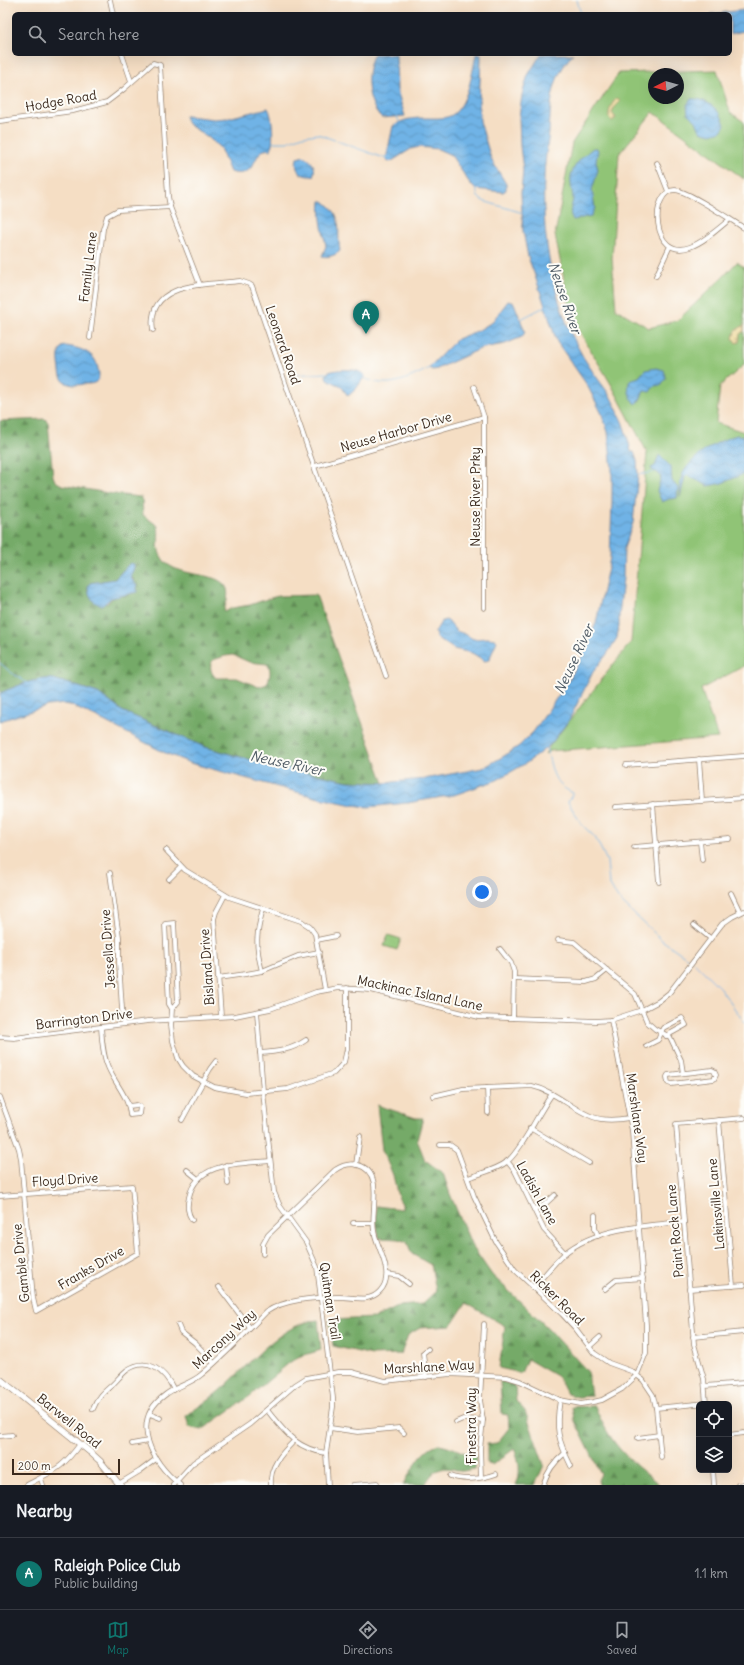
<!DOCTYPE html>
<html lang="en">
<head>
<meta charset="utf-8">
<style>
  body { margin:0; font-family:Delius,sans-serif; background:#20242c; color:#f1f3f6 }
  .controls { position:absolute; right:12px; bottom:12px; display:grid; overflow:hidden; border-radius:6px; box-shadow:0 4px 16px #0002 }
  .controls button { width:36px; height:36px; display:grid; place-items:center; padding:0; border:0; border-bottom:1px solid #363941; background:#171b24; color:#f1f3f6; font:20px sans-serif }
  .compass { position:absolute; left:648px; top:68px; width:36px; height:36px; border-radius:50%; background:#171b24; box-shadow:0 4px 16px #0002; rotate:265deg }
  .scale { position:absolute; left:12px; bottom:10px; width:108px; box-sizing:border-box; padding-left:4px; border:2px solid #3b2a1e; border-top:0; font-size:11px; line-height:14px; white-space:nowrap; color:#3b2a1e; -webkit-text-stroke:3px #fdfcf7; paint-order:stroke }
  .you { position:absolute; left:482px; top:892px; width:14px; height:14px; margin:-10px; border:3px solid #fff; border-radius:50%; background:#1a73e8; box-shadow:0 0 0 6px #1a73e833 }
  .badge { display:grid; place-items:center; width:26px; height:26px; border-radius:50%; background:#0f766e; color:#fff; font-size:13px; font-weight:700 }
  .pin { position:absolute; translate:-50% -33px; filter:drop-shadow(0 1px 2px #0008) }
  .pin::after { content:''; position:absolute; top:21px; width:14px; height:12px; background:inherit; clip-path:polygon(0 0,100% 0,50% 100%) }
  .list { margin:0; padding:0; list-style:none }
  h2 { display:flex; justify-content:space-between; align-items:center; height:52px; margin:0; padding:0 16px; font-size:17px }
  h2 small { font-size:13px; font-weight:400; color:#9ea1a6 }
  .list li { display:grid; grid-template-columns:26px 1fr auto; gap:12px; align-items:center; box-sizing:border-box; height:72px; padding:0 16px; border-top:1px solid #363941 }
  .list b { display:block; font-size:15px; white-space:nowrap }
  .list p { margin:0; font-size:13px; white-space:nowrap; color:#9ea1a6 }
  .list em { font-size:13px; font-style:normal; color:#9ea1a6 }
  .icon { flex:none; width:22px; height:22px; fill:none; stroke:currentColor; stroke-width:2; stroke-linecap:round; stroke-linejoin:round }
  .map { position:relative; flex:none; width:744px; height:1485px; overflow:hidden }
  .search { position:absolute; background:#171b24; box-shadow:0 4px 16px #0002; left:12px; right:12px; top:12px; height:44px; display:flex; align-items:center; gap:10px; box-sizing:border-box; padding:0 14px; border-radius:6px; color:#9ea1a6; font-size:15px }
  .sheet { height:124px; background:#171b24 }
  nav { display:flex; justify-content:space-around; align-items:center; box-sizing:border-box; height:56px; border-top:1px solid #363941; background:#171b24; font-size:11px; color:#9ea1a6 }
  nav a { display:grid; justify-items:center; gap:2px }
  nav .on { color:#0f766e }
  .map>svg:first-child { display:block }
</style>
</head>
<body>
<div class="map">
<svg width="744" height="1485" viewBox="0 0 744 1485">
  <defs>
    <pattern id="forest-firs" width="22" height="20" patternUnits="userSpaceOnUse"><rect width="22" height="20" fill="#74aa67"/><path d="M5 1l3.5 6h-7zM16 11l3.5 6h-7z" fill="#608b54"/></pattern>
    <pattern id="sand-dots" width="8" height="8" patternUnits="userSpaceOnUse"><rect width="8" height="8" fill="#eeda9e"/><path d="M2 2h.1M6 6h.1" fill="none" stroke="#cdbb88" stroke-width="1.8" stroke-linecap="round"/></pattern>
    <pattern id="water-waves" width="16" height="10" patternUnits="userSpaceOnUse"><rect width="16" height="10" fill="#70b3e6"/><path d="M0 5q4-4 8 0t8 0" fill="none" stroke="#5d92ba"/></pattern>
  </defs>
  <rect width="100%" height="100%" fill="#fdfcf7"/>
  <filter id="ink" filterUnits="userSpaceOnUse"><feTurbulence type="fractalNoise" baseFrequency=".025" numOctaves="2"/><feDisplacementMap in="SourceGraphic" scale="8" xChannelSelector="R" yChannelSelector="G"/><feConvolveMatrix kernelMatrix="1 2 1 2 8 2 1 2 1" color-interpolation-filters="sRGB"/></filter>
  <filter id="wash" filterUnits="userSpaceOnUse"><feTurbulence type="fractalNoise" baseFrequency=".012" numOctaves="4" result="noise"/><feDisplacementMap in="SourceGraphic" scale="16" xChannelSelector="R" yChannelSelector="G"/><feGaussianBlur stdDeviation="0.9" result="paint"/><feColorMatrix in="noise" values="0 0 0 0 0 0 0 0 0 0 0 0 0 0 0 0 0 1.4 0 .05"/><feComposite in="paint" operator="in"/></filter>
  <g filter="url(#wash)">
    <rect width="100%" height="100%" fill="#f5dec4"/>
    <g fill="#90c476" stroke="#66774a" fill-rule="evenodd">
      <path d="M717,70L730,112L744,122V179L653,112L619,154L612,258L616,309L649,328L678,320L722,278L737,262L744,267V365L720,386L716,423L744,432V666L701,689L718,738L550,751L545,754L551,744L631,642L647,452L611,384L572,319L555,235L572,143L619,73ZM654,74H678V98H654Z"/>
      <polygon points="388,935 401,939 397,950 384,946"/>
    </g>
    <g fill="url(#forest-firs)" stroke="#586a42" fill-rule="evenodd">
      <path d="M45,419L48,422L53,476L55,481L62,485L114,494L140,497L142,498L143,515L158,526C160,535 156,548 161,556C172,580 220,569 227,589C229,596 226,604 224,610L225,612L232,608L250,605L267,599L278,596L316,595L384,783L348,781L262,763L205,747L122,711L98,693L54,679C36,677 17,686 0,693V421ZM130,563L134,568L131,575L135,583L134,593C124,595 113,594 107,604L88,592V586L90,583L115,579ZM233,655L249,662L267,664C272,669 270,677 267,684L259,687L237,678H216C210,672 209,666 213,660L225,656Z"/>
      <polygon points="377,1105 416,1118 423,1118 417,1140 425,1160 443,1173 450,1194 472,1246 492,1275 548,1328 588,1372 591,1396 578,1397 567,1394 558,1377 527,1359 521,1373 499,1368 505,1326 466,1303 451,1326 420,1328 408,1335 401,1354 372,1355 333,1346 329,1320 375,1318 400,1306 422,1304 436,1291 431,1265 412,1254 407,1242 399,1239 379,1238 376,1222 376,1206 402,1209 402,1204 398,1197 393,1175 382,1150"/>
      <path d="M318,1320L321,1350L298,1357L289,1363L250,1396L202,1430L189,1427L186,1416C199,1406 213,1397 225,1386C253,1361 280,1324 318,1320Z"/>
      <path d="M500,1381L515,1385L516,1401L525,1411L544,1465L535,1485H516C521,1474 520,1460 514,1449L492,1465L487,1464V1444L497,1443L509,1428L508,1415L502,1414Z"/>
      <path d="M595,1406C609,1443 628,1460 659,1484L599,1485L598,1480L601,1474L574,1419L572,1407Z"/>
      <path d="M439,1444C453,1446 463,1454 476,1456L475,1469C470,1469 464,1472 459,1471C457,1471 455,1469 453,1469C439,1466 431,1473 425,1485H403C412,1471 421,1448 439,1444Z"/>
    </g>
    <g fill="url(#sand-dots)" stroke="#94825e">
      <path d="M617,98L619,99L620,102L614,108L612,113L616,118L612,121L609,118C608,111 612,102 617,98Z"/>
      <polygon points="744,325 744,331 740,334 739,342 736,343 733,338 735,331"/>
    </g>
    <g fill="url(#water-waves)" stroke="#566e82">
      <polygon points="744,10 744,31 730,34 730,14 710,14"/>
      <path d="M374,54H396L397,90L405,116L382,118C366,103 364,72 374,54Z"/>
      <path d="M476,54H481V60L479,103L480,121L491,159L506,184V190L503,192L475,189L471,185L451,155L438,149L419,147L411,149L392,161L389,162L386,159L393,126C403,119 413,118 425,118C433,118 443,119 450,116C467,109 473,70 476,54Z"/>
      <path d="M541,54H573C551,78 551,102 549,133C547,149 544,165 544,181C542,230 550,283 569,329C575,341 581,355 589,366C595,376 604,386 610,396C620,413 627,433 631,452H634L637,461L638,475L633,523L624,548L623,578L619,617V626L617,638L607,654L593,672L569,720L551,744L528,762L497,780L454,795L407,803L368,807L353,805L315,797L190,763L163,752L104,721L70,705L63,704L47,706L0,721V693C17,686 36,677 54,679L98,693L122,711L205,747L262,763L348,781L384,783L424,779L483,768L504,756L519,746L534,731L569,680L582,656L596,623L610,558L612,502V470L608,432L602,414L587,385L557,342L534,273L528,257L523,231L521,193L523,170L520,146L519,117L522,95L528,75Z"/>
      <path d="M691,99C705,97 722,111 725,125L721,131L711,134L700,131L696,121L688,114L687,105Z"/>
      <path d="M268,108C273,116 274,140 271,150C251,145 260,181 230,172L220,148L208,137L189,125L185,119V116H187L214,119L228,118Z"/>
      <path d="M593,148H597L598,151L596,161L598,170L592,190L595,208L591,216L573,220C568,213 572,206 573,199C573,193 571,189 571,183C569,168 582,157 593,148Z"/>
      <path d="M304,156C312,161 317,167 313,176C300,177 294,170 297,158Z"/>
      <path d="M321,201H324C345,218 336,228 340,251C336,255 328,258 322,256L326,246C323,231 319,218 321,201Z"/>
      <polygon points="508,301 514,303 524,329 525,332 522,337 505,344 482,348 437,369 433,370 429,368 438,358 457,339 479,330 492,322"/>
      <path d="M66,346C81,348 96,353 98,369C99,373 100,377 97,381C94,384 89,384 85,384C73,386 61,386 60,371C59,362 57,354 62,347Z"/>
      <path d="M656,368L664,370L666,378L661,385L654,386L650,392L644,391L640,400L635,404C630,398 626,388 630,380L639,377L645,370Z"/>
      <path d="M338,370C347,370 359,368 365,376L356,389L348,396L341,386L327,379L326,376L328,372Z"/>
      <path d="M737,435L744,436V474L722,483L708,486L687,475L685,477L680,497C680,490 680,480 682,475C691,457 718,440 737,435Z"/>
      <polygon points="659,455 671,467 672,481 678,488 677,498 669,499 662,502 657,491 661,477 658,473 652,470 651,468 655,466"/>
      <path d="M130,563L134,564V568L131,575L132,580L137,585V592L111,598L102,606C93,603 88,596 88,586L90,583L115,579Z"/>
      <polygon points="445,620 448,621 456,631 465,634 473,639 488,638 495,639 497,641 489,660 485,661 472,653 454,649 440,640 436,637 435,632 441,622"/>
    </g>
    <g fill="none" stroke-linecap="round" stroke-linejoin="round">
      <g stroke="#70b3e6" stroke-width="1">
        <polyline points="577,0 581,14"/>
        <polyline points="397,117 399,121"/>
        <polyline points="273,142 287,142 303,136 318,134 381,157 387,157"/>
        <polyline points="476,188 478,197 483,201 523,213"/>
        <polyline points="521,319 546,306"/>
        <polyline points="292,375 327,373"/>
        <path d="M364,378C389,390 407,379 430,368"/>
        <polyline points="638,475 654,472"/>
        <polyline points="0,663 9,671 27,683"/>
        <path d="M546,748C553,767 550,783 573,793L568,802L582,825L595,837L607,861L609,884L619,900L663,941L692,961"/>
        <polyline points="695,963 720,988 744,1022"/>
      </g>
    </g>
  </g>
  <g filter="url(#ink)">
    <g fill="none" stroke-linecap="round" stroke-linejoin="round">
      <g stroke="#988471" stroke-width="5.5">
        <g id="street">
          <polyline points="110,0 113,14"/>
          <polyline points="122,54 131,81"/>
          <polyline points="0,121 73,111 107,102 124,89 153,63 160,65 168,196 170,207 200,285"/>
          <polyline points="657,163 668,191"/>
          <path d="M730,219C718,229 704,242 690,247C651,261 649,190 675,190C687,190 731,220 744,228"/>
          <polyline points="656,276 670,246"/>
          <path d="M153,330C146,281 207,285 240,281L249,284L252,286L386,676"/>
          <polyline points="90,338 103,229 107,216 118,210 170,207"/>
          <polyline points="474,387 484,417 484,608"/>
          <polyline points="315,466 484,417"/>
          <polyline points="699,759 702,800"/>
          <polyline points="626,765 744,756"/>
          <polyline points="653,804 659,882"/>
          <polyline points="615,807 744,798"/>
          <polyline points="700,842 702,860"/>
          <polyline points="634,847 730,839"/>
          <polyline points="166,850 185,870 229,897 301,921 310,927 315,934 325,990"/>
          <polyline points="110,873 119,937 119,962 123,1024"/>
          <polyline points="169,879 181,867"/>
          <polyline points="731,893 740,912"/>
          <polyline points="694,925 710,938"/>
          <polyline points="317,940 336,936"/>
          <polyline points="558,940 574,942 635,994 647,1022 655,1029 670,1037 681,1060 683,1073"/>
          <polyline points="500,949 511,963 514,972 513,1018"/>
          <path d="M262,971C255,945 256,934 263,909"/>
          <polyline points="218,978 246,974 262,971 298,956 319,952"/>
          <polyline points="515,979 586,982 596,979 607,970"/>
          <polyline points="172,1009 178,1002 174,923 165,924 169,1004 172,1009 171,1025 173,1041 178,1058 183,1066 193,1076 214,1087 246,1093 288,1089 334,1073 344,1062 347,1049 347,988"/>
          <polyline points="257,1012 263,1092 274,1192 280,1206 306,1242 317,1267 333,1398 333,1407 326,1453 328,1485"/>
          <polyline points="221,1016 214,919 216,912 225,895"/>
          <path d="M101,1027C102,1041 103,1055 108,1067C115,1084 129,1097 130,1115L139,1114L140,1107L137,1105L129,1106"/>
          <polyline points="0,1037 14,1038 148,1021 235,1016 270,1009 316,992 338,988 371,990 479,1017 596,1021 611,1020 642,1010 659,1001 669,993 722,924 732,917 744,911"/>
          <polyline points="646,1046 658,1040 663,1028 682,1018 686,1025 666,1036"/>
          <path d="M260,1053C277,1052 292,1050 306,1040"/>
          <polygon points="712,1070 714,1071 716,1075 714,1079 671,1084 668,1083 667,1077 668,1075"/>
          <polyline points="487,1088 488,1113"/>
          <path d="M433,1096L463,1089L532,1086C555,1091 571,1109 593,1117C604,1121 617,1120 629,1118"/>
          <polyline points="0,1097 19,1149 21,1159 33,1298 36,1311 138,1253 132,1186 0,1196"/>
          <polyline points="182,1120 210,1069 216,1061"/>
          <polyline points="719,1120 733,1286"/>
          <polyline points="530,1128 589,1163"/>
          <polyline points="440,1145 450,1145 457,1150 474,1196 496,1242 515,1270 562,1314 576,1329 594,1353 609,1363 631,1371 643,1380 653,1395 656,1408 661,1457"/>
          <polyline points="507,1161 515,1171 544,1230 565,1253"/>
          <polyline points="226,1165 228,1184"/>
          <polyline points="356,1165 360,1136"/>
          <polyline points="187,1170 198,1179"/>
          <path d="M468,1178C481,1173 497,1170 508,1161C524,1146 538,1113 552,1094"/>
          <polyline points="534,1209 544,1205 555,1195"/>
          <polyline points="595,1215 595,1228 598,1236"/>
          <path d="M192,1220C187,1212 187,1206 189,1197C197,1161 242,1164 270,1161"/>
          <polyline points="353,1223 373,1223"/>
          <polyline points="387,1274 399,1276 409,1284"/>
          <polyline points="219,1287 250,1328"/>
          <path d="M533,1288C544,1276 553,1264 564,1254C594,1228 647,1225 684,1222"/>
          <polyline points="605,1289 616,1280 643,1278"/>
          <polyline points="689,1289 744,1285"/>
          <polyline points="178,1325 181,1332 195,1343 214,1363"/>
          <polyline points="693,1337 744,1332"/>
          <polyline points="589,1347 600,1337"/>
          <polyline points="426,1377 423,1353 428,1349"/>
          <polyline points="705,1386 744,1383"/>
          <path d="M560,1400C555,1429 558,1440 571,1466"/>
          <polyline points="706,1404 704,1379 694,1344 676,1124 744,1118"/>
          <polyline points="656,1408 706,1403"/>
          <path d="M93,1409C97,1398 104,1392 112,1385C117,1380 122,1374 127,1370C148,1356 165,1371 174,1390"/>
          <path d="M267,1410C285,1432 296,1449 326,1453"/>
          <polyline points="150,1414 160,1418"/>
          <polyline points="456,1422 463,1419 483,1420"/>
          <polyline points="330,1428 358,1432 399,1428 404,1433"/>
          <polyline points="729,1435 744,1433"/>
          <polyline points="0,1436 12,1435"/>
          <polyline points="638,1438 659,1435"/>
          <polyline points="132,1444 148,1441"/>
          <polyline points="713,1470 714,1485"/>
          <path d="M450,1476C463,1481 483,1479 496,1474"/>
          <polyline points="481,1477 480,1449 483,1420 480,1400 484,1324"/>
          <polyline points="41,1479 43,1485"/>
          <path d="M27,1485C54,1470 61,1470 80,1444"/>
          <polyline points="117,1485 140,1471 156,1459"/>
          <polyline points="173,1485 193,1463 250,1424 295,1385 306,1378 338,1372 352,1372 385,1381 450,1374 507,1377 520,1381 560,1400 581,1404 593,1402 602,1400 622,1389 637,1375 646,1353 646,1325 632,1131 611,1020"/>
          <path d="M180,1485C153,1463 128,1422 165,1395C176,1386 191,1384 202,1374C224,1356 246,1333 266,1312C285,1299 314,1298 337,1297C352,1296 368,1304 380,1291C396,1274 377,1249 374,1231C370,1211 385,1172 358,1165C349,1163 341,1166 335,1170L268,1235L263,1244V1254"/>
          <path d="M271,1485C269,1467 282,1453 294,1441"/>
          <polyline points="353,1485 377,1483"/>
          <path d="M543,1485C547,1472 554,1462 565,1453"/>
          <polyline points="738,1485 744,1484"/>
        </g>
      </g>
      <g stroke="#988471" stroke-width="7">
        <polyline id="secondary" points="0,1379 90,1452 100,1461 120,1485"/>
      </g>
      <use href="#street" stroke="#fff" stroke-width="4"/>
      <use href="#secondary" stroke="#fff" stroke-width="5.5"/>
    </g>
  </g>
  <g text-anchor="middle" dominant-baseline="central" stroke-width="4" stroke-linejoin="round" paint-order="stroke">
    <g font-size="13" fill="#3b2a1e" stroke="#fdfcf7">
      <text transform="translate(61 101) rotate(-10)">Hodge Road</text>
      <text transform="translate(88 267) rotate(-83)">Family Lane</text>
      <text transform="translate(283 345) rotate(71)">Leonard Road</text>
      <text transform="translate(396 432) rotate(-16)">Neuse Harbor Drive</text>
      <text transform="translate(475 497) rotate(-90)">Neuse River Prky</text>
      <text transform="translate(108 949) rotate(-94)">Jessella Drive</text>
      <text transform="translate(207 967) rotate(-94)">Bisland Drive</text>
      <text transform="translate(420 993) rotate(12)">Mackinac Island Lane</text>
      <text transform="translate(84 1019) rotate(-7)">Barrington Drive</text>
      <text transform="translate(637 1118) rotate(82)">Marshlane Way</text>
      <text transform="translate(65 1180) rotate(-4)">Floyd Drive</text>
      <text transform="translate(537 1193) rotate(61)">Ladish Lane</text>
      <text transform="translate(716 1204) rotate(-95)">Lakinsville Lane</text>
      <text transform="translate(675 1231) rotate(-95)">Paint Rock Lane</text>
      <text transform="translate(21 1263) rotate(-96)">Gamble Drive</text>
      <text transform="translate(91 1268) rotate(-30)">Franks Drive</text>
      <text transform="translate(557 1298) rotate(45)">Ricker Road</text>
      <text transform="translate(330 1301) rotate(81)">Quitman Trail</text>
      <text transform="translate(224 1339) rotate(-43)">Marcony Way</text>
      <text transform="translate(429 1367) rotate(-3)">Marshlane Way</text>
      <text transform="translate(69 1421) rotate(39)">Barwell Road</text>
      <text transform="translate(471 1426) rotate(-90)">Finestra Way</text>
    </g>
    <g font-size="14" font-style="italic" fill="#4e5a64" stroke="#fdfcf7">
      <text transform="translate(565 298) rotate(71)">Neuse River</text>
      <text transform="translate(574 659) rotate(-65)">Neuse River</text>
      <text transform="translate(287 763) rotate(12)">Neuse River</text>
    </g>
  </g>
</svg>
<div class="controls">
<button><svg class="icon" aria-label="locate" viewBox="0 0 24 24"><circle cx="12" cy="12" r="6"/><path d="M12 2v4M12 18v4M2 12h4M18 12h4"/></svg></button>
<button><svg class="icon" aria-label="layers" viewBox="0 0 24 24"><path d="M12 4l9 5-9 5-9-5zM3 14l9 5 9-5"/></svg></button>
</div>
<svg class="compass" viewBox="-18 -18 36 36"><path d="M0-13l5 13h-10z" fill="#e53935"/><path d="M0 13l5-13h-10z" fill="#9ea1a6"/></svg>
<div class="scale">200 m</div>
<div class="you"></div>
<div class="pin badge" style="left:366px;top:334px">A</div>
<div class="search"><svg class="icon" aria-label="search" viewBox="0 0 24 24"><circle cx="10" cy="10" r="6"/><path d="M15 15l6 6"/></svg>Search here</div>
</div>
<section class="sheet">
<h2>Nearby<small></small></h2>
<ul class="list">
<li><span class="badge">A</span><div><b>Raleigh Police Club</b><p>Public building</p></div><em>1.1 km</em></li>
</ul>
</section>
<nav>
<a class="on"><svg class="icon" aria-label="map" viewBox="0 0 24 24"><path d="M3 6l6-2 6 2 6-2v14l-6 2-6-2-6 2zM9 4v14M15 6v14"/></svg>Map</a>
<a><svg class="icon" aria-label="directions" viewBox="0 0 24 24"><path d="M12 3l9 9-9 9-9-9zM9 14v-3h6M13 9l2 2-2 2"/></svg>Directions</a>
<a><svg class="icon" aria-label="saved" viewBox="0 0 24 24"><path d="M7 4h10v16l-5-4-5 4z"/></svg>Saved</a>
</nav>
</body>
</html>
